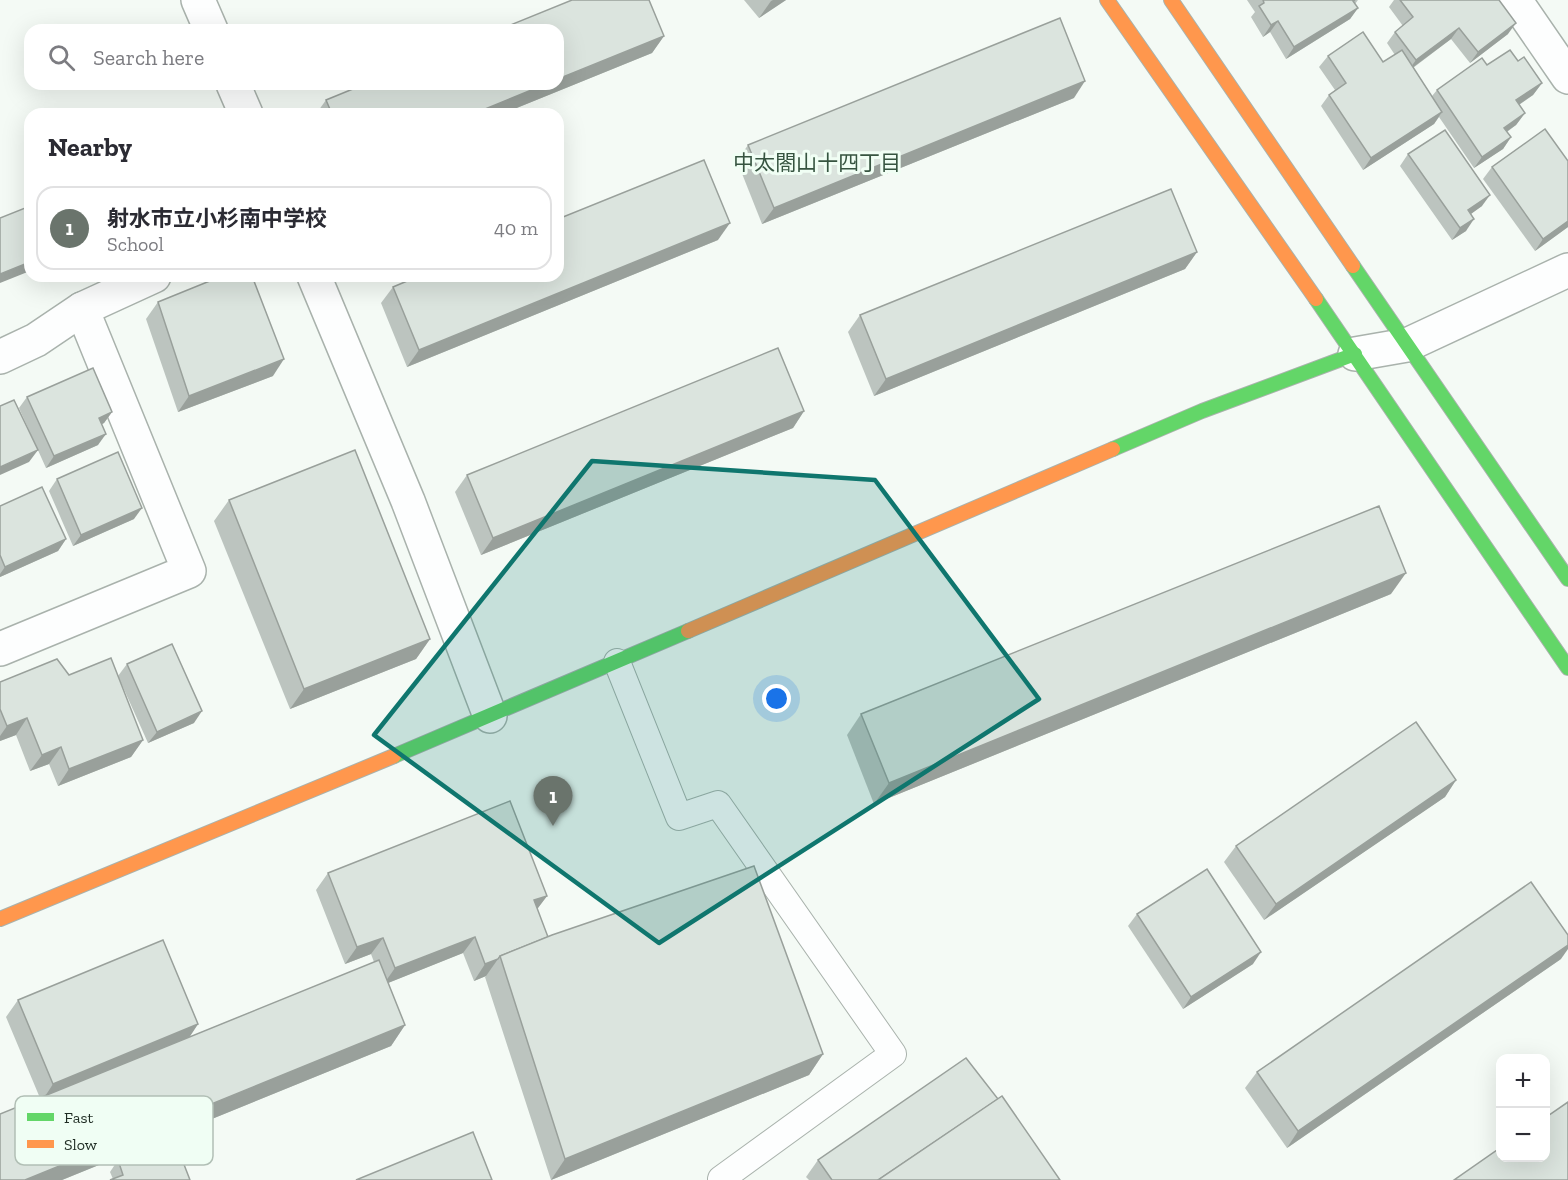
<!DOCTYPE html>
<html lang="en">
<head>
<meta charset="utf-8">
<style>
  body { margin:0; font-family:"Zilla Slab","Noto Sans JP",serif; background:#f2f2f3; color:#2b2b33 }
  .controls { position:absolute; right:18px; bottom:18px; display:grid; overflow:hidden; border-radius:12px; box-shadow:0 6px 24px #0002 }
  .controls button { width:54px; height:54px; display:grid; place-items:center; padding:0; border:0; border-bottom:2px solid #e1e1e2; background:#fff; color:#2b2b33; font:30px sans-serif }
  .you { position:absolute; left:777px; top:699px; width:21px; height:21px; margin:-15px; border:4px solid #fff; border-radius:50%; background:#1a73e8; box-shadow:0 0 0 9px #1a73e833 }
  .badge { display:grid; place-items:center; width:39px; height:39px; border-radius:50%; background:#6a746c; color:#fff; font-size:20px; font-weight:700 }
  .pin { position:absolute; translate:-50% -50px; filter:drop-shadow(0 2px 3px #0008) }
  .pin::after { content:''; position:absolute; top:32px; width:21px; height:18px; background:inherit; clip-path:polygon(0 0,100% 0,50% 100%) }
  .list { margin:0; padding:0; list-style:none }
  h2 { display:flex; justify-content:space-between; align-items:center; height:78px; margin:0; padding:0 24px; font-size:26px }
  h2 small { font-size:20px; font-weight:400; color:#7c7c81 }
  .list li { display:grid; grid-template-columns:39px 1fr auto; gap:18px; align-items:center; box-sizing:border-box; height:84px; margin:0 12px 12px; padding:0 12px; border:2px solid #e1e1e2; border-radius:18px }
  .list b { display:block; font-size:22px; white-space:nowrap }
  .list p { margin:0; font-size:20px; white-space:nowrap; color:#7c7c81 }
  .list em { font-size:20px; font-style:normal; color:#7c7c81 }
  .icon { flex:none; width:33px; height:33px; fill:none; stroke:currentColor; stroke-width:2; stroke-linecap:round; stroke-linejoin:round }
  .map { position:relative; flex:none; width:1568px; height:1180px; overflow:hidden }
  .search { position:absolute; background:#fff; box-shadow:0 6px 24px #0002; left:24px; top:24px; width:540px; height:66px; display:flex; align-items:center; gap:15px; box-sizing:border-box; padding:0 21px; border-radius:18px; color:#7c7c81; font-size:22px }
  .panel { position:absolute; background:#fff; box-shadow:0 6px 24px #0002; left:24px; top:108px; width:540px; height:174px; border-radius:18px }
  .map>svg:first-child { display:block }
</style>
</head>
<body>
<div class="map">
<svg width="1568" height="1180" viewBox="0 0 1568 1180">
  <rect width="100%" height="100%" fill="#f4faf5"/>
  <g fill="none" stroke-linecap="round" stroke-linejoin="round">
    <g stroke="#a9b2ac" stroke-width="28">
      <polyline id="lane" points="617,662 679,817 718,804 893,1054 721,1179"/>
    </g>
    <g stroke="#a9b2ac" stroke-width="36">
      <g id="street">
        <polyline points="198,0 211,30"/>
        <polyline points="1515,0 1568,77"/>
        <polyline points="233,84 246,114"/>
        <polyline points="314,276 408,501 490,716"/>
        <polyline points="1355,354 1407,345 1568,270"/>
        <polyline points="0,357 36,340 82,309 154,276"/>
        <polyline points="0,649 189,571 82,309"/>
      </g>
    </g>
    <g stroke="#a9b2ac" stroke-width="16">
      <g id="fast">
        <polyline points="1353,266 1568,579"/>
        <polyline points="1316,299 1568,668"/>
        <polyline points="1113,449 1202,411 1355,354"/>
        <polyline points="394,756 688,631"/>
      </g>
    </g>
    <g stroke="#a9b2ac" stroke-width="16">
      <g id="slow">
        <polyline points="1107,0 1316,299"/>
        <polyline points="1171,0 1353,266"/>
        <polyline points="688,631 1113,449"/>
        <polyline points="0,919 394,756"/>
      </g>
    </g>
    <use href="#lane" stroke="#fdfefe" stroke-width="26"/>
    <use href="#street" stroke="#fdfefe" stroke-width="33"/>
    <use href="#fast" stroke="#63d668" stroke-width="14"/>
    <use href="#slow" stroke="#ff974d" stroke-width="14"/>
  </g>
  <g fill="#bcc4bf">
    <polygon points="744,0 786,0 759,18"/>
    <polygon points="1247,0 1358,0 1355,4 1358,8 1350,19 1286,59 1270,32 1263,37 1251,17 1255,12"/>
    <polygon points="1394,0 1499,0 1508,34 1470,63 1451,39 1413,68 1432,96 1437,90 1487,65 1518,61 1542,83 1533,95 1519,105 1525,113 1516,125 1507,132 1511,137 1503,149 1474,168 1439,117 1434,124 1363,170 1321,106 1329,95 1335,90 1319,67 1328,56 1383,62 1395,55 1387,43 1395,32 1403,26 1389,7"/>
    <polygon points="664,36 652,53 502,114 316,114 326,100"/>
    <polygon points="1074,98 762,224 737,161 748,145"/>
    <polygon points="1408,154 1482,206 1470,214 1466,231 1452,240 1400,166"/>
    <polygon points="1492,167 1568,227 1535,251 1483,179"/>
    <polygon points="718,240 407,367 381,303 393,287"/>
    <polygon points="1197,252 1185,269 874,396 848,332 860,315"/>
    <polygon points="158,302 273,376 178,412 146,319"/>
    <polygon points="27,397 112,412 104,423 102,424 98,445 46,468 19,408"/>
    <polygon points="804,411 793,428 481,555 455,492 467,475"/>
    <polygon points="57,479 134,519 73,546 49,491"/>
    <polygon points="229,500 430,639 416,659 290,709 214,521"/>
    <polygon points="0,506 66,539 58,551 0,577"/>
    <polygon points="1391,594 874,804 847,735 861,714"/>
    <polygon points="127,664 194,723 148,743 118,676"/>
    <polygon points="69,675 143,740 131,757 58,786 49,764 30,771 16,735 0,741 0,682"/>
    <polygon points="1456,780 1445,797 1264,920 1224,862 1236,846"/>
    <polygon points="328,873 547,896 537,909 548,937 823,1054 809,1075 551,1180 485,977 486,976 474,981 463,953 388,983 405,1025 391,1046 62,1180 0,1180 40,1098 6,1017 18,1000 198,1024 189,1037 374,962 371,954 345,964 316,890"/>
    <polygon points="1137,914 1253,964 1183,1009 1128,926"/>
    <polygon points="1561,959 1287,1148 1245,1088 1257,1072"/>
    <polygon points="151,1159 190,1180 113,1179 110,1172 118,1160"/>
    <polygon points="818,1160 1060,1180 809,1180 806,1177"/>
  </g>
  <g fill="#99a09b">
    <polygon points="773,0 786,0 759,18 771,1"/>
    <polygon points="1358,8 1350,19 1286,59 1294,47"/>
    <polygon points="1278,21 1270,32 1263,37 1271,25"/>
    <polygon points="1516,23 1508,34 1470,63 1478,52"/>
    <polygon points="1459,28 1451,39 1408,71 1416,60"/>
    <polygon points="664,36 652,53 502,114 473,114 546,84 558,84 558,79"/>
    <polygon points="1085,81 1074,98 762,224 774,208"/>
    <polygon points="1542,83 1533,95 1508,112 1516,100"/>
    <polygon points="1442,112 1434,124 1363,170 1371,158"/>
    <polygon points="1525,113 1516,125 1496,139 1504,128"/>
    <polygon points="1511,137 1503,149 1474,168 1482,157"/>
    <polygon points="1490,195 1482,206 1460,222 1468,210"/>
    <polygon points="1474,219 1466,231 1452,240 1460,228"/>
    <polygon points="1568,221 1568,227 1535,251 1543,239"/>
    <polygon points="730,223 718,240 407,367 419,350"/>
    <polygon points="1197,252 1185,269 874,396 886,379"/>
    <polygon points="30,262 30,271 0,283 0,274"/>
    <polygon points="284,359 273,376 178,412 189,396"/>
    <polygon points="804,411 793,428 481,555 493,538"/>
    <polygon points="112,412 104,423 91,430 99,418"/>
    <polygon points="106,434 98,445 46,468 54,456"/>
    <polygon points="38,450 29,462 0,475 0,467"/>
    <polygon points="142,508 134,519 73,546 81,535"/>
    <polygon points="66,539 58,551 0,577 0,574 5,567"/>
    <polygon points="1406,573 1391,594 874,804 889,783"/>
    <polygon points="430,639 416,659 290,709 304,689"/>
    <polygon points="202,711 194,723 148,743 157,732"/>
    <polygon points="27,718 16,735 0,741 0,736 7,726"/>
    <polygon points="143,740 131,757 58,786 69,769"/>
    <polygon points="61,747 49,764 30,771 42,755"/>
    <polygon points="1456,780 1445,797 1264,920 1276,904"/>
    <polygon points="547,896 535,912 534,900"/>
    <polygon points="475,937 463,953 383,985 395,968"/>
    <polygon points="383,938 371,954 345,964 357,947"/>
    <polygon points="1568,945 1568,949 1561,959 1287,1148 1298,1131"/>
    <polygon points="1261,952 1253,964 1183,1009 1191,997"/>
    <polygon points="498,959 486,976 474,981 485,964"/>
    <polygon points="198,1024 187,1041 42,1101 53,1084"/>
    <polygon points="405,1025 391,1046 62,1180 25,1180"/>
    <polygon points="823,1054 809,1075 551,1180 565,1159"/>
  </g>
  <g fill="#dbe4de" stroke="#99a09b" stroke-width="1.5">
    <polygon points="572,0 649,0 664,36 558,79 558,30 498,30"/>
    <polygon points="1263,0 1355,0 1353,1 1358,8 1294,47 1278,21 1271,25 1259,6 1264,3"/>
    <polygon points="1400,0 1499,0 1516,23 1478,52 1459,28 1416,60 1395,32 1413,17"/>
    <polygon points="1060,18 1085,81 774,208 748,145"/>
    <polygon points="1363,32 1383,62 1402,50 1442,112 1371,158 1329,95 1346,83 1328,56"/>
    <polygon points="1510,50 1518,61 1524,57 1542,83 1516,100 1525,113 1504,128 1511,137 1482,157 1437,90 1482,58 1487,65"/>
    <polygon points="365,84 546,84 473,114 332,114 326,100"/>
    <polygon points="1545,129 1568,161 1568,221 1543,239 1492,167"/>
    <polygon points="1445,130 1490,195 1468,210 1474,219 1460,228 1408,154"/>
    <polygon points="704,160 730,223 419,350 393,287 419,276 558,276 558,219"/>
    <polygon points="1171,189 1197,252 886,379 860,315"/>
    <polygon points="30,206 30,262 0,274 0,218"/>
    <polygon points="222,276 252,276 284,359 189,396 158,302"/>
    <polygon points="778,348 804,411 493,538 467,475"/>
    <polygon points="93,368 112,412 99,418 106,434 54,456 27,397"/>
    <polygon points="14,400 38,450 0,467 0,406"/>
    <polygon points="355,450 430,639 304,689 229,500"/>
    <polygon points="118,452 142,508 81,535 57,479"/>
    <polygon points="42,487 66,539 5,567 0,555 0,506"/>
    <polygon points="1379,506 1406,573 889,783 861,714"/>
    <polygon points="172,644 202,711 157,732 127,664"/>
    <polygon points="111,658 143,740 69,769 61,747 42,755 27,718 7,726 0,709 0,682 57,659 69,675"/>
    <polygon points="1416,722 1456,780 1276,904 1236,846"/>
    <polygon points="510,801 547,896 534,900 548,937 500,956 498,959 485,964 475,937 395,968 383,938 357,947 328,873"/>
    <polygon points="754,866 823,1054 565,1159 500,956 552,935"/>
    <polygon points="1207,869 1261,952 1191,997 1137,914"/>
    <polygon points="1531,882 1568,935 1568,945 1298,1131 1257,1072"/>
    <polygon points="163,940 198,1024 53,1084 18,1000"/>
    <polygon points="379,960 405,1025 25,1180 0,1180 0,1114"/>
    <polygon points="966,1058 998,1099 878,1180 832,1180 818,1160"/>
    <polygon points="1002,1096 1060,1180 878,1180"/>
    <polygon points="1568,1102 1568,1180 1454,1180 1500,1148 1500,1158 1545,1158 1545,1118"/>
    <polygon points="473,1132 492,1180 356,1180"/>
    <polygon points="147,1149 151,1159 178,1149 190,1180 110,1180 123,1175 118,1160"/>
  </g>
  <path fill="#0f766e" fill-opacity="0.2" stroke="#0f766e" stroke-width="4.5" stroke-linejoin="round" d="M592,461L875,480L1039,699L659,943L374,735Z"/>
  <g text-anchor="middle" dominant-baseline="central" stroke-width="6" stroke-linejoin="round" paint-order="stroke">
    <g font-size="21" fill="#365440" stroke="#f0fef4">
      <text x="817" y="162">中太閤山十四丁目</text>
    </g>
  </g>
  <rect x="15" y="1096" width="198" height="69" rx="9" fill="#f0fef4" stroke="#b1bfb5" stroke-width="1.5"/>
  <rect x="27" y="1113" width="27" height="8" fill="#63d668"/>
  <rect x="27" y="1140" width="27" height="8" fill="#ff974d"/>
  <g font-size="16" fill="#1f2c23">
    <text x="64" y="1123">Fast</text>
    <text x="64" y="1150">Slow</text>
  </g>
</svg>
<div class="controls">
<button>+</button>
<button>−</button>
</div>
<div class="you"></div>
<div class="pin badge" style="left:553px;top:826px">1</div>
<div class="search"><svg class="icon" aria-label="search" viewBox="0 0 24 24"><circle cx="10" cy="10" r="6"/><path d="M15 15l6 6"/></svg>Search here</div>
<section class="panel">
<h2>Nearby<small></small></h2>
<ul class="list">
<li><span class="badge">1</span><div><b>射水市立小杉南中学校</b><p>School</p></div><em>40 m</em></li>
</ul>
</section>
</div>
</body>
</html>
